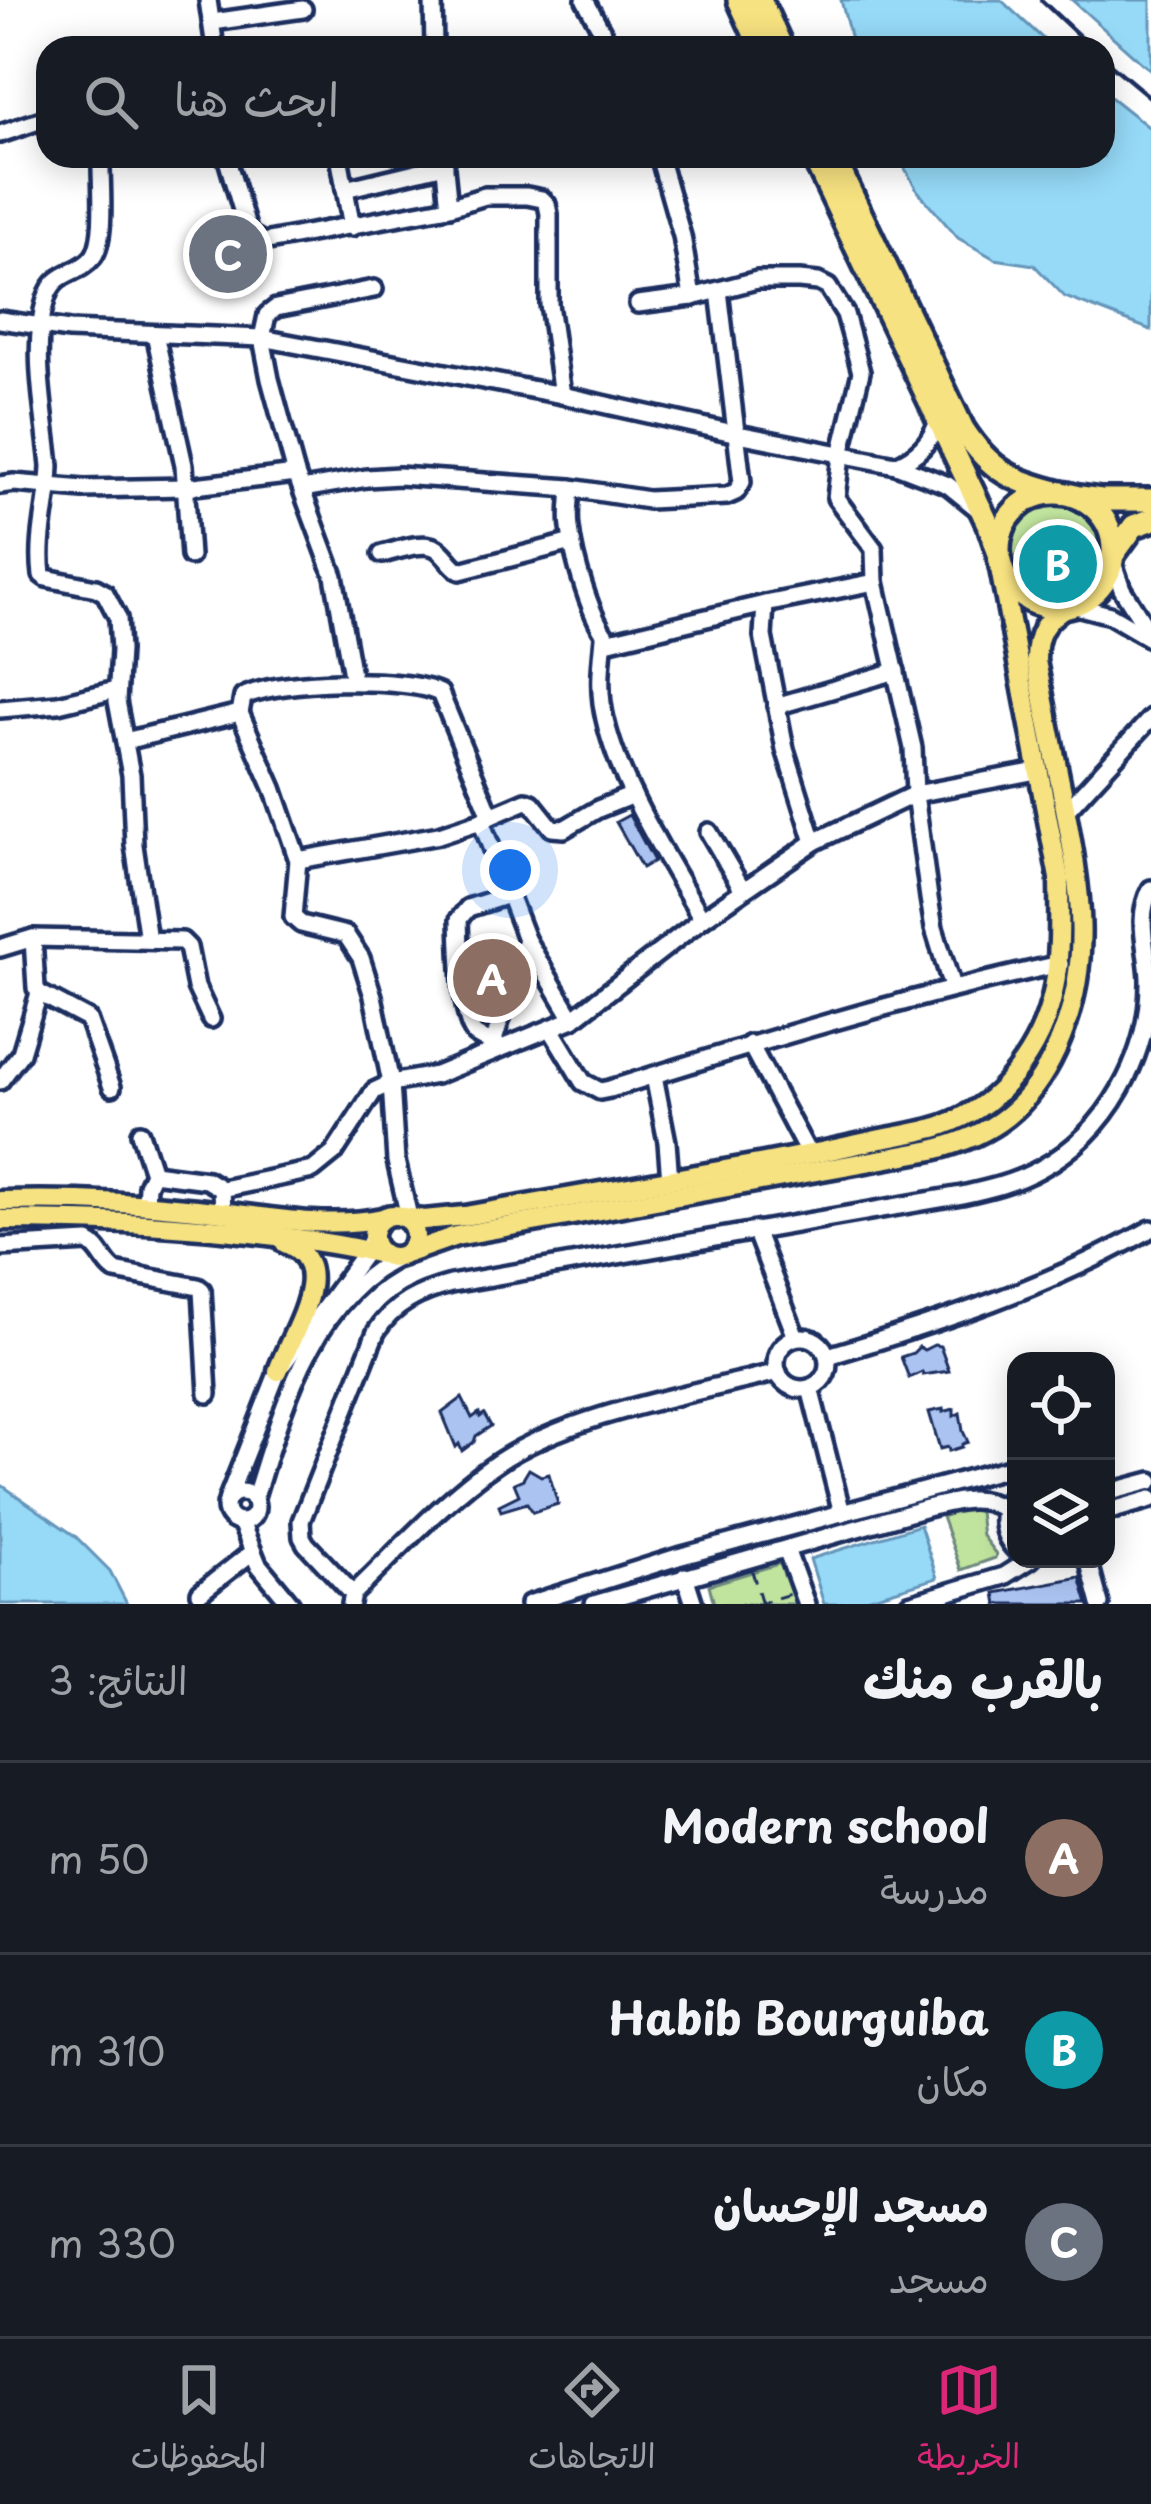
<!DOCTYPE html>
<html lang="ar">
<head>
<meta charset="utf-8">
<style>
  body { margin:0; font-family:"Playpen Sans","Playpen Sans Arabic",sans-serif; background:#20242c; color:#f1f3f6; direction:rtl }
  .controls { position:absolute; right:36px; bottom:36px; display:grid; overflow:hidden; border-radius:24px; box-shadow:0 6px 30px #0003 }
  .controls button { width:108px; height:108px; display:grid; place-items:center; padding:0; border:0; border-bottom:3px solid #363941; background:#171b24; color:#f1f3f6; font:60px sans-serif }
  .you { position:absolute; left:510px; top:870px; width:42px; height:42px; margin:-30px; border:9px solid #fff; border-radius:50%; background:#1a73e8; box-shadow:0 0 0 18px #1a73e833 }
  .badge { display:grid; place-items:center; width:78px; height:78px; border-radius:50%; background:#db2777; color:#fff; font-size:39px; font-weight:700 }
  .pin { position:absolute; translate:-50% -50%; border:6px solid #fff; box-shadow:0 3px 12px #0006 }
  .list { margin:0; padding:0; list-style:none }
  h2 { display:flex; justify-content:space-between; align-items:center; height:156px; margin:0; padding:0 48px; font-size:51px }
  h2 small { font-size:39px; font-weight:400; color:#9ea1a6 }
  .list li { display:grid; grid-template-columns:78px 1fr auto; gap:36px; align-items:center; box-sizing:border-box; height:192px; padding:0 48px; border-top:3px solid #363941 }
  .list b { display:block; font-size:45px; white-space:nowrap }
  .list p { margin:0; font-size:39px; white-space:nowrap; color:#9ea1a6 }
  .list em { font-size:39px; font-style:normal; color:#9ea1a6 }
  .icon { flex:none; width:66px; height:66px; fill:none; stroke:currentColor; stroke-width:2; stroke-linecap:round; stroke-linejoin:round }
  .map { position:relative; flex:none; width:1151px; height:1604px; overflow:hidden; direction:ltr }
  .search { position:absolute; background:#171b24; box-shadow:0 6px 30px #0003; left:36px; right:36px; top:36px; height:132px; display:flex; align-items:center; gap:30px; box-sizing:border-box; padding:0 42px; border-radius:36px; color:#9ea1a6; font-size:45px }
  .sheet { height:732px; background:#171b24 }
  nav { display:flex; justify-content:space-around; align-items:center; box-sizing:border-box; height:168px; border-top:3px solid #363941; background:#171b24; font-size:33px; color:#9ea1a6 }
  nav a { display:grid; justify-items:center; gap:6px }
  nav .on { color:#db2777 }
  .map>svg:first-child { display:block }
</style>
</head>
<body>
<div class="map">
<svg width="1151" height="1604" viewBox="0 0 1151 1604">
  <rect width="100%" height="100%" fill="#fff"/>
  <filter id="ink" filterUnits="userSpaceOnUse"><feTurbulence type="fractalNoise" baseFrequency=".00833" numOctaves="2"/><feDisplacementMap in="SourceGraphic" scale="24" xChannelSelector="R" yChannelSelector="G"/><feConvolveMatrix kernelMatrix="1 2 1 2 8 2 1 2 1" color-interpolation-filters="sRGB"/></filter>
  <g filter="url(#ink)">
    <g fill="#c0e39d" stroke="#6e897e" stroke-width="3">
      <circle cx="1056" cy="550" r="48"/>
      <polygon points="969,1507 979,1512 982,1536 996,1554 995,1558 961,1570 942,1517"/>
      <polygon points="788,1561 801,1604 714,1604 709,1585"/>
    </g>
    <g fill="#96daf8" stroke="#6596ba" stroke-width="3">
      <polygon points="841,0 1001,0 1053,48 853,48"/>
      <polygon points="1072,0 1151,0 1151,70 1143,64"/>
      <polygon points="1103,91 1151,129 1151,330 1065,297 1034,265 995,259 958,238 917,190 898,156 1103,156"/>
      <polygon points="0,1484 75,1536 110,1571 127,1604 0,1604"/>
      <polygon points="920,1525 937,1578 850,1604 824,1604 810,1559"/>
    </g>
    <g fill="#abc3f1" stroke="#1b2f5e" stroke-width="3">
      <polygon points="629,815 654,861 642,868 616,822"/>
      <polygon points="934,1345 940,1346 949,1371 923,1375 922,1372 909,1378 901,1357 913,1353 919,1347 924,1350"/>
      <polygon points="462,1398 472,1418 479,1413 480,1417 484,1414 491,1426 476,1436 474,1442 462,1451 459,1444 456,1447 442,1413"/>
      <polygon points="943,1409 943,1412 954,1409 954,1416 960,1413 963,1431 968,1442 962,1444 962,1447 949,1451 948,1447 940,1449 929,1412"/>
      <polygon points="529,1469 541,1476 549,1474 558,1504 533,1512 527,1503 501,1511 499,1505 519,1495 514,1483 523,1479"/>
      <polygon points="1080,1577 1088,1604 997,1604 995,1593"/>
    </g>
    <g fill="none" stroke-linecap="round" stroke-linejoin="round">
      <g stroke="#1b2f5e" stroke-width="24">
        <g id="minor">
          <polyline points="208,0 215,48"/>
          <polyline points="433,0 434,48"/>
          <polyline points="585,0 611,48"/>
          <polyline points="213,22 303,9"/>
          <polyline points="0,134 48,118"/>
          <path d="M101,156C100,180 107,239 93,257C78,276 55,269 46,299C31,348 45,415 50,466C49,503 37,537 42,575L46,578L96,588L105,593L118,618L120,650L117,701L131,775L134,845L148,940"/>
          <polyline points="142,156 155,158 184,156"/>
          <polyline points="226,156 249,234 263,242 449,207 485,196 527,196 542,199 547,204 549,214 549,304 562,395"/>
          <polyline points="339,156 352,227"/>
          <polyline points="659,156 682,236 692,297"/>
          <polyline points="444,159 449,207"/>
          <polyline points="345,189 445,165"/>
          <polyline points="638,304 692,297 757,280 799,280 818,282 828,287 845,314 861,372 841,455 836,498 874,549 875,582 913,748 915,794 929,898 934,928 952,987"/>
          <polyline points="0,320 69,330 262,338 562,395 738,434 896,465 948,485 979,510"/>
          <polyline points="155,334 184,465 190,556"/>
          <path d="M896,465C918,455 930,443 938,421"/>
          <polyline points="0,485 14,483 84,489 186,487 296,474"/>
          <path d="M571,488C570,502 568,515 570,528C573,557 591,621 610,641L765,604L875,582"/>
          <polyline points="302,489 367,478 399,476 571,488 648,500 727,496 736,492 742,482 719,291"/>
          <path d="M382,554C396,551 423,540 436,548C446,554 450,565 460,571L572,542"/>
          <polyline points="1112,560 1122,589 1149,632"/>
          <polyline points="765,604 763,636 785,749 814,842"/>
          <polyline points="1072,605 1110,615 1151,639"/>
          <path d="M604,637C602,659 599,681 602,703C612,774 667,857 702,919"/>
          <polyline points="353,681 334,576 296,474 270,379 262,338 267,315 276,308 374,289"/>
          <polyline points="776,706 896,671"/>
          <polyline points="0,709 58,704 116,690"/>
          <path d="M240,713L243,697C275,679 407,676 440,693L491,816L481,821L526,939L573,1019"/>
          <polyline points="125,741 240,713 273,788 298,860 293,917 301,924 346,935 361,958 373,996 391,1083 396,1161 410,1221"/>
          <polyline points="1065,812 1151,718"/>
          <polyline points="491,816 526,801 532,803 552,828 564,829 598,809 633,795"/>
          <polyline points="709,832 743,890"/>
          <polyline points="298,860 439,835 481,821"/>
          <polyline points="33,938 36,988 39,993 88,1019 112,1087"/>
          <polyline points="0,948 33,938 182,941 188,947 196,987 211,1019"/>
          <path d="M551,1029L583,1082L600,1091L610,1089C759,1042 907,997 1060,964"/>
          <path d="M492,1044C491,1043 476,1035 475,1034C460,1019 460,942 459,919L468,908L508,895"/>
          <polyline points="750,1044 809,1155"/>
          <polyline points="491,1050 526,939"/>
          <polyline points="654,1076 667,1142 670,1180"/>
          <polyline points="0,1081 21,1053 39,993"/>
          <polyline points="140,1133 153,1173"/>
          <polyline points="146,1204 147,1186 153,1173 207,1180 222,1189"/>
          <polyline points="223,1212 222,1189 313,1170 334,1153 374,1091 391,1083 436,1075 573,1019 702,919 814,842 915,794 1037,771"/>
          <polyline points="755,1230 796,1337"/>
          <path d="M0,1247L88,1242C101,1248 103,1263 115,1271L198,1287L202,1290L208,1394"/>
          <circle cx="802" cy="1363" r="26"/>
          <path d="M828,1356C939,1323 1050,1286 1151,1229"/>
          <polyline points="810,1388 842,1513"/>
          <path d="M1016,1491C998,1509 999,1532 1016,1550"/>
          <circle cx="241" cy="1507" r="15"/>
          <polyline points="1106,1493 1151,1481"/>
          <polyline points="228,1498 278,1371 367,1250 373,1235"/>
          <path d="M254,1500C281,1414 311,1296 402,1256"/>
          <polyline points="1106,1512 1151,1499"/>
          <polyline points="241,1522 258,1564 291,1604"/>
          <polyline points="786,1549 806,1604"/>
          <polyline points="1088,1559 1100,1604"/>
          <polyline points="685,1576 694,1604"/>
          <polyline points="200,1593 251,1553"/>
          <path d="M353,1594L306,1544L302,1537L301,1521L376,1332C393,1304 420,1292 451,1284L962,1195C989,1189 1015,1183 1040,1169C1108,1132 1150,1056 1149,979C1148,948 1135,918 1151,889"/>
          <path d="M351,1604L353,1594C400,1549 443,1500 497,1463C569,1414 692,1394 778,1372"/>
          <polyline points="529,1604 678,1557 1016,1466"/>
          <path d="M594,1604L927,1508C954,1502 979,1493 1003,1509"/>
          <polyline points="909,1604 1004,1576 1031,1559"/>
        </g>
      </g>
      <g stroke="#1b2f5e" stroke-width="27">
        <g id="major">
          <path d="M0,1201C66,1199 131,1202 197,1209C257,1215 323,1230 383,1218"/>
          <circle cx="394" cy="1236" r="21"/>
          <path d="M404,1217L424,1220L465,1216C565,1198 664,1181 764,1163C803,1156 842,1148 881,1139C902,1135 924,1132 944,1125C966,1117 989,1103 1005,1085C1063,1021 1060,959 1059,878L998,558"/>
          <path d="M0,1220C79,1220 155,1223 233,1231C283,1237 333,1242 381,1254"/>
          <path d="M408,1253L456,1236L933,1150C993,1135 1029,1108 1056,1050C1095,964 1080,887 1063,797C1054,752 1045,707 1036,661C1036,634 1044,620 1067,606"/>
          <path d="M278,1371C290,1334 341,1264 285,1243"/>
        </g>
      </g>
      <g stroke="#1b2f5e" stroke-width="30">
        <g id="highway">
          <polyline points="739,0 761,48"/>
          <polyline points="760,0 782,48"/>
          <polyline points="813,156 990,528 999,554"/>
          <path d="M833,156L963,429C991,472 1013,481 1061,493"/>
          <circle cx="1056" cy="550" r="57"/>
          <polyline points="1080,497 1101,500 1151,500"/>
          <polyline points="1113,555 1134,526 1151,520"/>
        </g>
      </g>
      <g stroke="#1b2f5e" stroke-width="3" stroke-dasharray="12 9" stroke-linecap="butt">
        <polyline points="752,1571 762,1604"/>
        <polyline points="757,1604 790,1594"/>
      </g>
      <use href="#minor" stroke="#fff" stroke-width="15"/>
      <use href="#major" stroke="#f7e281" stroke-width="18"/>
      <use href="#highway" stroke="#f7e281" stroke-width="21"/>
      <g stroke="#1b2f5e" stroke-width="4.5">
        <polyline points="1041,0 1092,48"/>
        <polyline points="1103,58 1151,98"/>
      </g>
    </g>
  </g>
</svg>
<div class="controls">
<button><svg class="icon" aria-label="locate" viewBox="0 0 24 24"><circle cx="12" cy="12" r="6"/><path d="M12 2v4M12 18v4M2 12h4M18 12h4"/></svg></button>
<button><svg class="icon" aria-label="layers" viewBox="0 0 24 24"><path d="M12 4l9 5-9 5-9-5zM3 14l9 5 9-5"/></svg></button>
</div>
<div class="you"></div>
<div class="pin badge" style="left:492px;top:978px;background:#8d6e63">A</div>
<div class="pin badge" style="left:1058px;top:564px;background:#0f9aa8">B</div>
<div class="pin badge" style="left:228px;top:254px;background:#6b7280">C</div>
<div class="search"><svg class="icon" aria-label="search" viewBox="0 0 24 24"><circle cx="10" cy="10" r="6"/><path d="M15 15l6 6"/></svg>ابحث هنا</div>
</div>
<section class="sheet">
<h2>بالقرب منك<small>النتائج: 3</small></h2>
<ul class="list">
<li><span class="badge" style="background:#8d6e63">A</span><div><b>Modern school</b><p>مدرسة</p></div><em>50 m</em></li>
<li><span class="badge" style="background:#0f9aa8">B</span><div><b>Habib Bourguiba</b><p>مكان</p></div><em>310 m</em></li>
<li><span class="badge" style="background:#6b7280">C</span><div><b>مسجد الإحسان</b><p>مسجد</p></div><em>330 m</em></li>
</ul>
</section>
<nav>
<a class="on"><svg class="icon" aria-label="map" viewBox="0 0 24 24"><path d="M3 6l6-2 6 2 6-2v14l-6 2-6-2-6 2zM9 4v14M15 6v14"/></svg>الخريطة</a>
<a><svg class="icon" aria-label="directions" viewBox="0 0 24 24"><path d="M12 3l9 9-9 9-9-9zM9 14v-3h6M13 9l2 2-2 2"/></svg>الاتجاهات</a>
<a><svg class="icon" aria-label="saved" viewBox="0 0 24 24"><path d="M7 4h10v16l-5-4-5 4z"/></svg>المحفوظات</a>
</nav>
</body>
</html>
